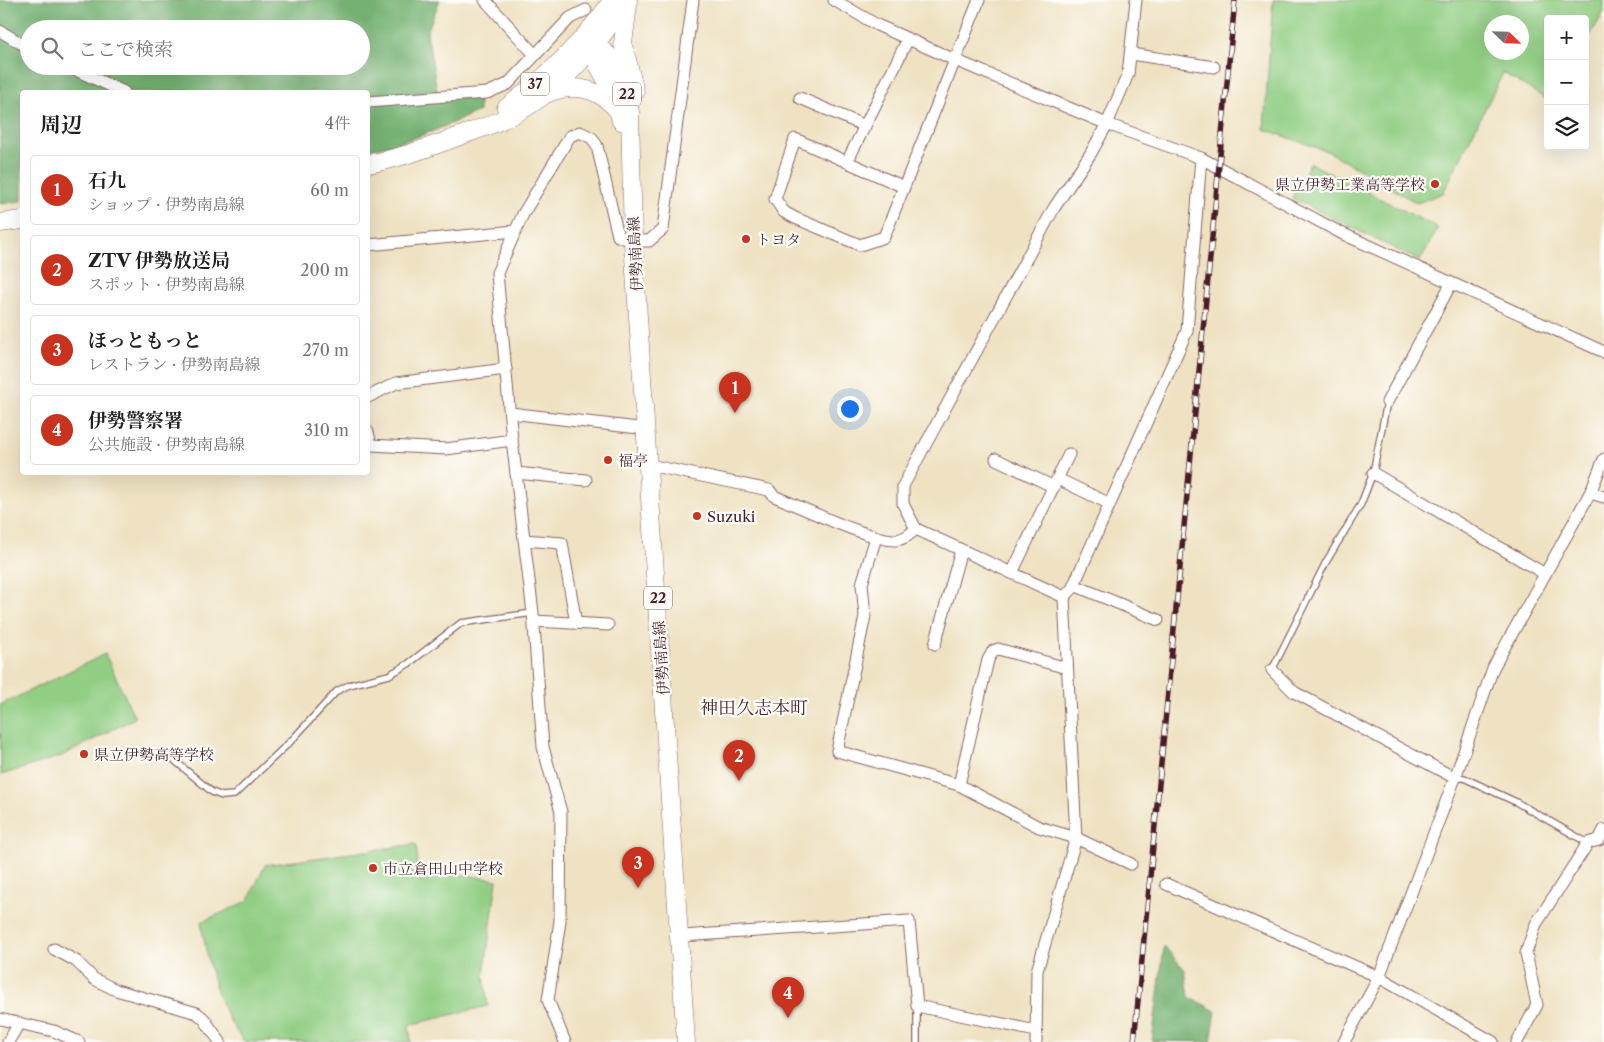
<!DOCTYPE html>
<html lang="ja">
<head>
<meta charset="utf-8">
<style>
  body { margin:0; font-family:"Libre Caslon Text","Noto Serif JP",serif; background:#f2f2f2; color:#202124 }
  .controls { position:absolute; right:15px; top:15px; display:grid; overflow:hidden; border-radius:5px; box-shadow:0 5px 20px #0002 }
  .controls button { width:45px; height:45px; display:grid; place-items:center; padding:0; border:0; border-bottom:1px solid #e0e0e0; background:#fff; color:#202124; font:25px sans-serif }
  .compass { position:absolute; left:1484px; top:15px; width:45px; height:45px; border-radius:50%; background:#fff; box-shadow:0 5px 20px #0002; rotate:113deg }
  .you { position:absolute; left:849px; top:408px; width:18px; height:18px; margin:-12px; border:4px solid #fff; border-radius:50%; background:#1a73e8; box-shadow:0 0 0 8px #1a73e833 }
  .badge { display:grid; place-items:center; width:32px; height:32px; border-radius:50%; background:#c8321e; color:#fff; font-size:16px; font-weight:700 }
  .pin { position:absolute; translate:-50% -41px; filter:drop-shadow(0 1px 2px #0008) }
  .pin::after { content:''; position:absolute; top:26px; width:18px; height:15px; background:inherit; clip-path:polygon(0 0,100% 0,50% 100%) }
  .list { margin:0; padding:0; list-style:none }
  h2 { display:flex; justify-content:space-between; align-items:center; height:65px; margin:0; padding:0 20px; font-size:21px }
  h2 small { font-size:16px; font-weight:400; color:#757577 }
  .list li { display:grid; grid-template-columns:32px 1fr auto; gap:15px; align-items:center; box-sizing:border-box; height:70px; margin:0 10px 10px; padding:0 10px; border:1px solid #e0e0e0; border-radius:5px }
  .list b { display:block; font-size:19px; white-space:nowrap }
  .list p { margin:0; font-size:16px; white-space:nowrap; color:#757577 }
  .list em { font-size:16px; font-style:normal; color:#757577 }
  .icon { flex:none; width:28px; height:28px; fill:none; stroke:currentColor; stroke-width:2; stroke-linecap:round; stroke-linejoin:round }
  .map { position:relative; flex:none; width:1604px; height:1042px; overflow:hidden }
  .search { position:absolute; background:#fff; box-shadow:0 5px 20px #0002; left:20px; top:20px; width:350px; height:55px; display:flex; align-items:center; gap:12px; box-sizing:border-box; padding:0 18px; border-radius:28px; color:#757577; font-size:19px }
  .panel { position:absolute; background:#fff; box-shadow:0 5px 20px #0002; left:20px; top:90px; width:350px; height:385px; border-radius:5px }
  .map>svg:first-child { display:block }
</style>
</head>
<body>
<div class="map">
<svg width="1604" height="1042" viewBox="0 0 1604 1042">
  <rect width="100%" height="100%" fill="#fdfcf7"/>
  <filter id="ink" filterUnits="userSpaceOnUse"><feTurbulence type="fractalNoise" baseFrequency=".02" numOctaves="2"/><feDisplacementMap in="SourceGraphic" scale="10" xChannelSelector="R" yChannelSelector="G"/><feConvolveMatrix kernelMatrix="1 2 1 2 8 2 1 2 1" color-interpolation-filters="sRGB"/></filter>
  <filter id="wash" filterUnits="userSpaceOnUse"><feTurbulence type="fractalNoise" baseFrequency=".0096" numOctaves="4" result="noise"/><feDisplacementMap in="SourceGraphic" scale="20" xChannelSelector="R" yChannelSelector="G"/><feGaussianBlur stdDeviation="1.12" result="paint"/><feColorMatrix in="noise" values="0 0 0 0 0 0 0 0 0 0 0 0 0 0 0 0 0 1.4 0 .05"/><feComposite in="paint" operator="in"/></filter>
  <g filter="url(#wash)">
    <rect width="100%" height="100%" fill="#efe2c3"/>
    <g fill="#91ce84" stroke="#6e7658" fill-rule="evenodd">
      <path d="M1273,0H1604V12L1585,44V19H1548V100L1503,73L1443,193L1417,203L1329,152L1264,129ZM1522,22V52H1492V22Z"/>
      <polygon points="1310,163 1438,228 1420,261 1292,198"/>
      <polygon points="105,654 135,718 62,756 1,775 0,705"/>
      <path d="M416,844L420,883L446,872L497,880L484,976L488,1006L409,1025L411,1042H245C218,1012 207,961 201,922L248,901L265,865Z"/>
    </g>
    <g fill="#74b172" stroke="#5f684e" fill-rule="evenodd">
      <path d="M0,0H440L427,32L438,96L479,92V111C444,127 407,144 368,149V92H22V201L0,204ZM29,29H361V66H29Z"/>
      <polygon points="1164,946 1185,970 1189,997 1216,1011 1211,1042 1152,1041"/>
    </g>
  </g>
  <g filter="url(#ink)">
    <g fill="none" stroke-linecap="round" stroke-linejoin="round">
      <g stroke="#846360" stroke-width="8">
        <g id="service">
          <polyline points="1272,670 1326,562 1361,504 1373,473 1387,402"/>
          <polyline points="168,755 212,792 222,796 234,795 291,741 337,691 349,685 389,675 408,664 461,623 533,613"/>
          <polyline points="1455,778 1464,778 1516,802 1588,843"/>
          <polyline points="917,1006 917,1042"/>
        </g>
      </g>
      <g stroke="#846360" stroke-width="13">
        <g id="minor">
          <polyline points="485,0 535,55"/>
          <polyline points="834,0 877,25 955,60 1107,124 1201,158 1341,233 1604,352"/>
          <polyline points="0,31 29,48"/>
          <polyline points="1131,54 1214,67"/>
          <polyline points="67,66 124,92"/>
          <polyline points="800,98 865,126"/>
          <polyline points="368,102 487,93 508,84 570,18 586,10"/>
          <polyline points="847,162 908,39"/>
          <polyline points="904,187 795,139 775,199 784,212 795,218 860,245 884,237 979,0"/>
          <polyline points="368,245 515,231"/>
          <polyline points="368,397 396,383 506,369"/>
          <polyline points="1387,402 1451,284"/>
          <polyline points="510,413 647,429"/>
          <polyline points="368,432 371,445 446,449 512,440"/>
          <polyline points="996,459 1054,487"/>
          <path d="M649,465L769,490L774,496C801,507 871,541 896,540C905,539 910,534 916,529L1064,597L1076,838L1037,971L1036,1042"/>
          <polyline points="516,473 586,480"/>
          <polyline points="1373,473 1545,574"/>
          <polyline points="1058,479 1108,503"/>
          <polyline points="1590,493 1604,497"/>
          <polyline points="916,529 903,504 903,486 1054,208 1091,153 1107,124 1128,74 1136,0"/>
          <polyline points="876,537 862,584 865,616 837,751 959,785 988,660 993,651 998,649 1067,668"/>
          <polyline points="524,540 562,543 576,623"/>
          <polyline points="1012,573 1069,454"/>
          <polyline points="1074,585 1158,620"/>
          <polyline points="1064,597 1072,589 1187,331 1201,158"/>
          <polyline points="534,621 608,625"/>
          <polyline points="935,644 961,550"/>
          <polyline points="1272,670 1294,692 1455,778"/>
          <polyline points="959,785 1039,827 1076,838 1131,864"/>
          <polyline points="1166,884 1379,977 1493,1042"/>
          <polyline points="681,936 909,921 917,1006 1036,1031"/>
          <polyline points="54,949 76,961 94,979 116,990 197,1013 204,1019 220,1042"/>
          <polyline points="0,1019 54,1031 79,1042"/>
          <polyline points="8,1042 18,1025"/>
          <polyline points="565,1042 548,1000 560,921 561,812 543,747 533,613 512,440 497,273 523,214 570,136 580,132 592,138 597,146 618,236 633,241 649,241 663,229 693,0"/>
          <polyline points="1344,1042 1379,977 1455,778 1493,668 1590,493 1604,459"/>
          <polyline points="1517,1042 1537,1005 1526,953 1536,924 1588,843 1599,840 1604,830"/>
        </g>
      </g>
      <g stroke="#846360" stroke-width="19">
        <g id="primary">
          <polyline points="628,5 623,43 635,92"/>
          <polyline points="594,39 598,65 614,94 621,121"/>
          <polyline points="595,43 610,57 626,91 630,112 633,241 686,1042"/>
          <path d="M548,93C575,83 600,88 618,111"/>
          <path d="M506,108C546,78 584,41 613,0"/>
          <path d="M368,164C397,159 424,149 452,139C473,131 496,124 516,113C562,89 599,42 628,0"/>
          <polyline points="0,223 22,220"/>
        </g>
      </g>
      <use href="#service" stroke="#fff" stroke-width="5.5"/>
      <use href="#minor" stroke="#fff" stroke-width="11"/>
      <use href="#primary" stroke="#fff" stroke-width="18"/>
      <g stroke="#4a1f2b" stroke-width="5.5">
        <polyline id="rail" points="1134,1042 1235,0"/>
      </g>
      <use href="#rail" stroke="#fdfcf7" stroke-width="4" stroke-dasharray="11" stroke-linecap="butt"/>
    </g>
  </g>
  <g fill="#c8321e" stroke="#fdfcf7" stroke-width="2">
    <circle cx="1435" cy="184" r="5"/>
    <circle cx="746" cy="239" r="5"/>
    <circle cx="608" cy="460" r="5"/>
    <circle cx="697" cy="516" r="5"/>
    <circle cx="84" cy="754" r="5"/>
    <circle cx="373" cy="868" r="5"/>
  </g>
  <g text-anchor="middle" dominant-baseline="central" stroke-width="4.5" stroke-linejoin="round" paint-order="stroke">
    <g fill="#fdfcf7" stroke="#806168" stroke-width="1">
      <rect x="521" y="72.5" width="28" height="23" rx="4"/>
      <rect x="613" y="82.5" width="28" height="23" rx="4"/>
      <rect x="644" y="586.5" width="28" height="23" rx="4"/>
    </g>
    <g font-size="14" font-weight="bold" fill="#4a1f2b">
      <text x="535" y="84">37</text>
      <text x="627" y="94">22</text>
      <text x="658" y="598">22</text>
    </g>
    <g font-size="15" fill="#4a1f2b" stroke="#fdfcf7" text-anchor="start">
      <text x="1425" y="184" text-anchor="end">県立伊勢工業高等学校</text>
      <text x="756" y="239">トヨタ</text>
      <text x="618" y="460">福亭</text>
      <text x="707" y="516">Suzuki</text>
      <text x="94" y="754">県立伊勢高等学校</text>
      <text x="383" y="868">市立倉田山中学校</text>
    </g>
    <g font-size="15" fill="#4a1f2b" stroke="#fdfcf7">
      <text transform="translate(635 254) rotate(-93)">伊勢南島線</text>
      <text transform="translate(661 658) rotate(-94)">伊勢南島線</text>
    </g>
    <g font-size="18" fill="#4a1f2b" stroke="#fdfcf7">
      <text x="754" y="708">神田久志本町</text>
    </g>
  </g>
</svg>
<div class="controls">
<button>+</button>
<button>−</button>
<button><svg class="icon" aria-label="layers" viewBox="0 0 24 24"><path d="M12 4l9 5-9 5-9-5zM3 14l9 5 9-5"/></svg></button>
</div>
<svg class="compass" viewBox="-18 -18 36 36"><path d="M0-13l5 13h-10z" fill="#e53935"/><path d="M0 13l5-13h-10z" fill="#757577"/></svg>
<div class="you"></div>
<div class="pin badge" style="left:735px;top:413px">1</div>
<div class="pin badge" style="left:739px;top:781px">2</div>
<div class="pin badge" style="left:638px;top:888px">3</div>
<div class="pin badge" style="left:788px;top:1018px">4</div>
<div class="search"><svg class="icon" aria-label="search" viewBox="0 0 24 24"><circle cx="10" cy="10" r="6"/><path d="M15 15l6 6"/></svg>ここで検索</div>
<section class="panel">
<h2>周辺<small>4件</small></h2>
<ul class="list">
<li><span class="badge">1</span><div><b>石九</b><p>ショップ · 伊勢南島線</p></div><em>60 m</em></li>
<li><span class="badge">2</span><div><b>ZTV 伊勢放送局</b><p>スポット · 伊勢南島線</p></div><em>200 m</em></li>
<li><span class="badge">3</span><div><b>ほっともっと</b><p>レストラン · 伊勢南島線</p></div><em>270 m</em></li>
<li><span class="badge">4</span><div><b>伊勢警察署</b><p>公共施設 · 伊勢南島線</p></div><em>310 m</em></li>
</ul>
</section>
</div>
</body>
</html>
